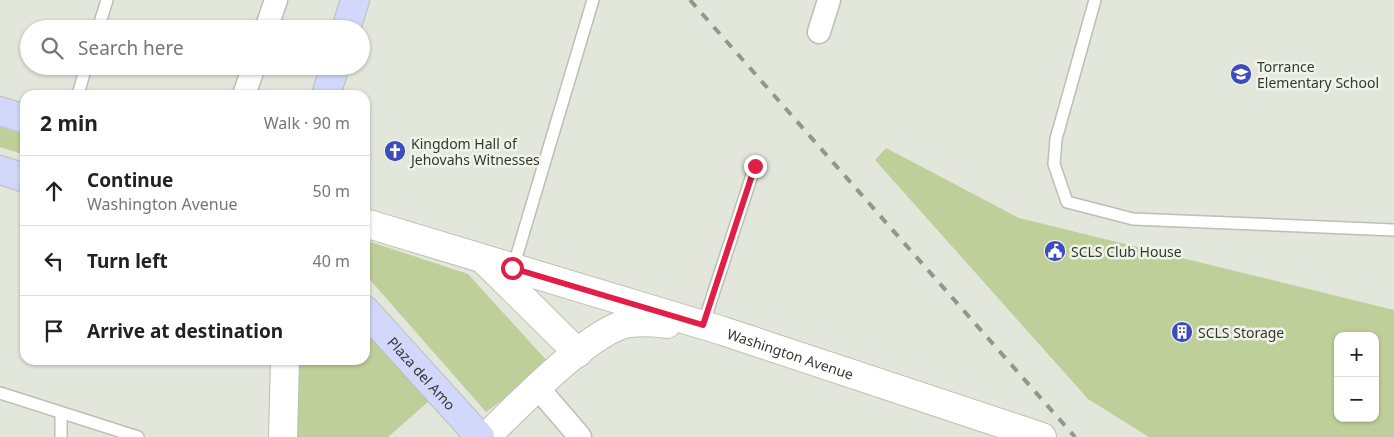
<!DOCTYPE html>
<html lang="en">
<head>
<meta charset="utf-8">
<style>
  body { margin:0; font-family:"Noto Sans",sans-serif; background:#f6f6f6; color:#222 }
  .controls { position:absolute; right:15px; bottom:15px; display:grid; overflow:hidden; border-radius:10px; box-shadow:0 1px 4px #0004 }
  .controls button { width:45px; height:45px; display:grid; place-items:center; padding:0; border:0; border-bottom:1px solid #e0e0e0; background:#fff; color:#222; font:25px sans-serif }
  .stop { position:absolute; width:15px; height:15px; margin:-11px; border:4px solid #e11d48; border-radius:50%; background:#fff }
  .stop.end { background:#e11d48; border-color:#fff; box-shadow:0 1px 5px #0008 }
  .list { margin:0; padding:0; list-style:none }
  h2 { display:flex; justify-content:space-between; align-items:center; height:65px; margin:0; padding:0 20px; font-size:21px }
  h2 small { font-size:16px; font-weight:400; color:#767676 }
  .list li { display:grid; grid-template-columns:32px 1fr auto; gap:15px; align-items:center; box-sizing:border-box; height:70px; padding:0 20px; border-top:1px solid #e0e0e0 }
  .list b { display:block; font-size:19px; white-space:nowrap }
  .list p { margin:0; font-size:16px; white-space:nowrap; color:#767676 }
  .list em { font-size:16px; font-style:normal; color:#767676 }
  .icon { flex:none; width:28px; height:28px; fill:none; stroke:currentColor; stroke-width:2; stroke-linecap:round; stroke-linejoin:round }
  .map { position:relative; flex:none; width:1394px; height:437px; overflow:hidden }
  .search { position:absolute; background:#fff; box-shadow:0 1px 4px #0004; left:20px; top:20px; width:350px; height:55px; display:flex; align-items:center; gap:12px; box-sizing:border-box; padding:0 18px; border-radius:28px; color:#767676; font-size:19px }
  .panel { position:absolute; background:#fff; box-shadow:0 1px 4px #0004; left:20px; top:90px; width:350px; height:275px; border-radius:15px }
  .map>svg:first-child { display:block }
</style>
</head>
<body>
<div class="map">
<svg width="1394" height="437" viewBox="0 0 1394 437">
  <rect width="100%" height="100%" fill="#e2e6db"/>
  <g fill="#bfcf99" fill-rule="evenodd">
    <polygon points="0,127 25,135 25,155 0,147"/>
    <path d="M886,148L1019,218L1394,310V437H1149L1088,399L875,160ZM1338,336H1375V418H1338Z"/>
    <polygon points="365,240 468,274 549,363 525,384 486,412 365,274"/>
    <polygon points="365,316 437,394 388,437 288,437 289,360 365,360"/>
  </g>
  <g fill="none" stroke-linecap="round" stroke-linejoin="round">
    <g stroke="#bbbfb4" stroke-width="14">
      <g id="service">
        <polyline points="1095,0 1056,139 1054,164 1067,202 1133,219 1394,230"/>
        <polyline points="98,29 107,0"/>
        <polyline points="78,95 86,66"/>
        <polyline points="513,268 593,0"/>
        <polyline points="703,325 755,166"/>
        <polyline points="0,393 138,437"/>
        <polyline points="61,437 61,413"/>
      </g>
    </g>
    <g stroke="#bbbfb4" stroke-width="25">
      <g id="minor">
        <polyline points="266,29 276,0"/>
        <polyline points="819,32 829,0"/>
        <polyline points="244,95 254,66"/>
        <polyline points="538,388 580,437"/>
      </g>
    </g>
    <g stroke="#bbbfb4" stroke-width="30">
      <g id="tertiary">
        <path id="s1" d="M365,223L723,331L1042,437"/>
        <polyline points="486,262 578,353"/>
        <polyline points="283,437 285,360"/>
        <path d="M486,437C515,409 591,329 629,323C641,322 655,322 667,324"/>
      </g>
    </g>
    <g stroke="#bbbfb4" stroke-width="30">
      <g id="secondary">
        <polyline points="346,29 355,0"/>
        <polyline points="326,95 335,66"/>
        <polyline points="0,111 25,119"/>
        <polyline points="0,170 25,178"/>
        <path id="s2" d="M365,310L480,437"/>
      </g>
    </g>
    <use href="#service" stroke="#fff" stroke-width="11"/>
    <use href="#minor" stroke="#fff" stroke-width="22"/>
    <use href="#tertiary" stroke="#fff" stroke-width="28"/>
    <use href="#secondary" stroke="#d1d8fb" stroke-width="28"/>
    <polyline stroke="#93968e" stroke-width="4" stroke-dasharray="9 9" stroke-linecap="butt" points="690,0 1075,437"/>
  </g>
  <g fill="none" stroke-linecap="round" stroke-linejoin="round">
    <polyline stroke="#e11d48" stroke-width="6" points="512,268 703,325 755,166"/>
  </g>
  <defs>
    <g id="school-disc" transform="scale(1.125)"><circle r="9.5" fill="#3c4cbf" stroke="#f0f3e8"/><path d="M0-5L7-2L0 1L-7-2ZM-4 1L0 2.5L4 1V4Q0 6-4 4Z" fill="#fff"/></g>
    <g id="church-disc" transform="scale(1.125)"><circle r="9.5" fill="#3c4cbf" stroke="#f0f3e8"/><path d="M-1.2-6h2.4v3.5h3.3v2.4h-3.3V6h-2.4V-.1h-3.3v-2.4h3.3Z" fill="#fff"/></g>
    <g id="civic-disc" transform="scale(1.125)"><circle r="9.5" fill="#3c4cbf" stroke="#f0f3e8"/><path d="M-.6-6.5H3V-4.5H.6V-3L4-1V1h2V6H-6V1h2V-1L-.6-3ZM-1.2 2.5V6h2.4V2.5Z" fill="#fff"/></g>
    <g id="building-disc" transform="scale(1.125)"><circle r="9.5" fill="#3c4cbf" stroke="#f0f3e8"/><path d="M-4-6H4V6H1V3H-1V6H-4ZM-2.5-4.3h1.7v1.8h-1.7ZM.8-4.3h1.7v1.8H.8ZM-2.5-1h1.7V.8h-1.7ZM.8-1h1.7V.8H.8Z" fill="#fff"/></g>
  </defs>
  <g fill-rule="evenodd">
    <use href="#school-disc" x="1241" y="74"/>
    <use href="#church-disc" x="395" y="151"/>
    <use href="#civic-disc" x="1055" y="251"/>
    <use href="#building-disc" x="1182" y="332"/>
  </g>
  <g text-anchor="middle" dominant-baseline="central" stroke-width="5" stroke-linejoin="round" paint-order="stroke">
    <g font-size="14" fill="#353732" stroke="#f0f3e8" text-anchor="start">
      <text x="1257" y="66">Torrance<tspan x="1257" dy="16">Elementary School</tspan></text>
      <text x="411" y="143">Kingdom Hall of<tspan x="411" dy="16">Jehovahs Witnesses</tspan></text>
      <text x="1071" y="251">SCLS Club House</text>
      <text x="1198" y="332">SCLS Storage</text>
    </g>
    <g font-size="14" fill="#353732" stroke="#f0f3e8">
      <text stroke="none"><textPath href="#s1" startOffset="445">Washington Avenue</textPath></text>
      <text stroke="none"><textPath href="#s2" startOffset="85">Plaza del Amo</textPath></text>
    </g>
  </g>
</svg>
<div class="controls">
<button>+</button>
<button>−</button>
</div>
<div class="stop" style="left:512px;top:268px"></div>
<div class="stop end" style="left:755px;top:166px"></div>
<div class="search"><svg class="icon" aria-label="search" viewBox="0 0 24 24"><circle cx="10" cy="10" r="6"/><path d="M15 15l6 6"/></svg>Search here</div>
<section class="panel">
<h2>2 min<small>Walk · 90 m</small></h2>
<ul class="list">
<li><svg class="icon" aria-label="ahead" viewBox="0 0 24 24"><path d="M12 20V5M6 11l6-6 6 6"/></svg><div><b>Continue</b><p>Washington Avenue</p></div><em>50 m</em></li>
<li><svg class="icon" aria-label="left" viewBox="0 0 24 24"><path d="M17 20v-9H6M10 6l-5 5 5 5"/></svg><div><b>Turn left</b></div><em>40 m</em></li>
<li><svg class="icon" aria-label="arrive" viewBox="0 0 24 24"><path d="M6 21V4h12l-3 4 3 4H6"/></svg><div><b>Arrive at destination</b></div></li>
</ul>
</section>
</div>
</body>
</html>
